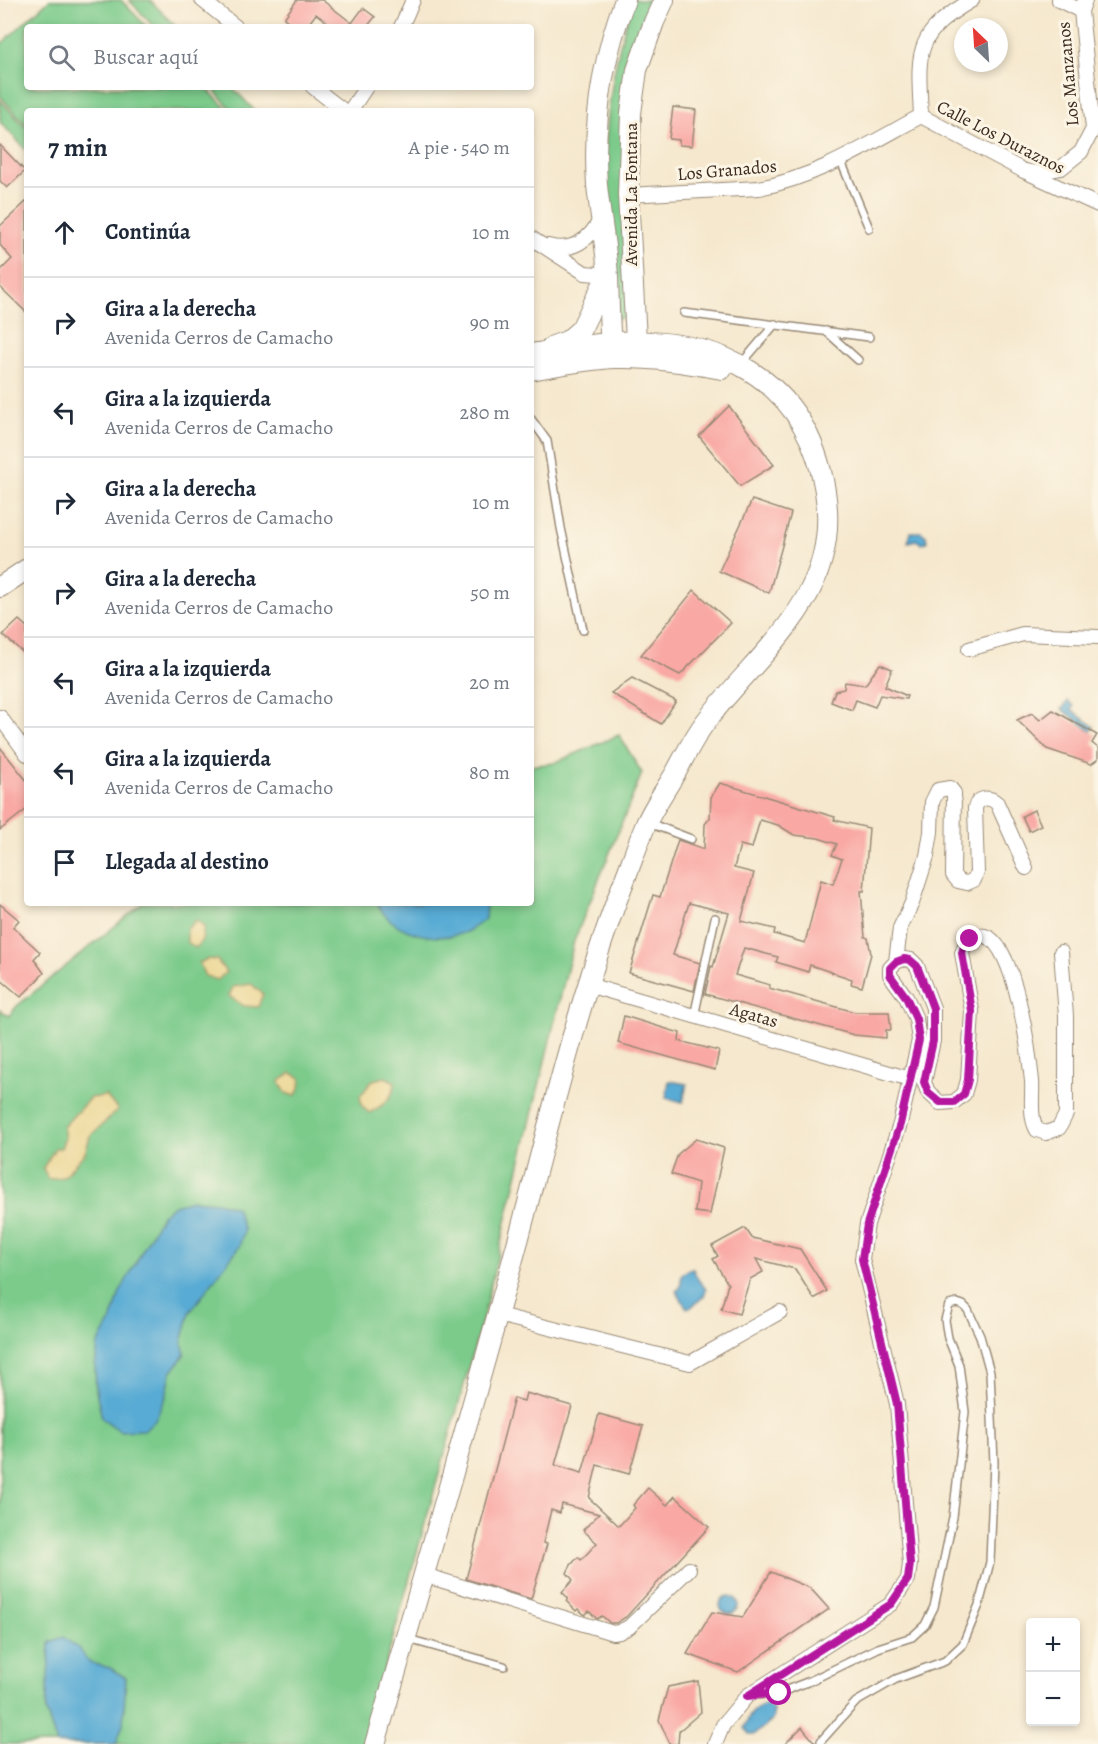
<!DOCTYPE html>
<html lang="es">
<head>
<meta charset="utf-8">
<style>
  body { margin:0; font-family:Alegreya,serif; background:#f2f2f3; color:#1f2937 }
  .controls { position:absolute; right:18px; bottom:18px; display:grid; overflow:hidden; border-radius:6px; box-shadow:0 3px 9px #0003 }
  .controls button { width:54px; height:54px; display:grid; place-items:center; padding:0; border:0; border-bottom:2px solid #e0e1e3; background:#fff; color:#1f2937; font:30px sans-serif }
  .compass { position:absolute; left:954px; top:18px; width:54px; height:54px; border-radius:50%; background:#fff; box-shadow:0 3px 9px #0003; rotate:335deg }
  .stop { position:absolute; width:18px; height:18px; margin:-14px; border:4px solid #b5179e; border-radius:50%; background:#fff }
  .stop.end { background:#b5179e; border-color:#fff; box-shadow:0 2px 6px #0008 }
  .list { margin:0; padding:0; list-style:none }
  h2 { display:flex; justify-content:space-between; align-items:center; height:78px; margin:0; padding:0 24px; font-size:26px }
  h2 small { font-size:20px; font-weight:400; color:#747a83 }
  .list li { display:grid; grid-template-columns:39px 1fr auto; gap:18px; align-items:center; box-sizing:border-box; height:90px; padding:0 24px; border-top:2px solid #e0e1e3 }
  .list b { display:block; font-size:22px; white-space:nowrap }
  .list p { margin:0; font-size:20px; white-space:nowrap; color:#747a83 }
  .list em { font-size:20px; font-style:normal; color:#747a83 }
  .icon { flex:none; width:33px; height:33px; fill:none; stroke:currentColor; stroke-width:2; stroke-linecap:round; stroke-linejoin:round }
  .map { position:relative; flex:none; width:1098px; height:1744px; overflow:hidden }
  .search { position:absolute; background:#fff; box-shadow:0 3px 9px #0003; left:24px; top:24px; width:510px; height:66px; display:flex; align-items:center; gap:15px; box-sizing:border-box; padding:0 21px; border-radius:6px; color:#747a83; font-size:22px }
  .panel { position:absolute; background:#fff; box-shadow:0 3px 9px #0003; left:24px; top:108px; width:510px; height:798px; border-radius:6px }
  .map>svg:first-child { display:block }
</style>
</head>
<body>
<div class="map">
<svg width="1098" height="1744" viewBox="0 0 1098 1744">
  <rect width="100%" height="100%" fill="#fcf5e5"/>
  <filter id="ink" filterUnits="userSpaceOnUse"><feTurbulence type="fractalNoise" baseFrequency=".0167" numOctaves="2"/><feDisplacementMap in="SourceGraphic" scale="12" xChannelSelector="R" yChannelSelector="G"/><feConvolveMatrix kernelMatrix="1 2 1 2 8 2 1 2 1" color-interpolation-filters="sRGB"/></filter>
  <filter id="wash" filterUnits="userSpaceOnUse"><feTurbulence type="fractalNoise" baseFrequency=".008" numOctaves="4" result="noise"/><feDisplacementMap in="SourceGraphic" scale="24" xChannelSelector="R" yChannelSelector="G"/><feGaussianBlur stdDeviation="1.35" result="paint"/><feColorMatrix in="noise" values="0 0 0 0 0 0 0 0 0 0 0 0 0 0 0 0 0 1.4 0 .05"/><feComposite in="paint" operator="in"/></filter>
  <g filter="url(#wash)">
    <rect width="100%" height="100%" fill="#f5e8ce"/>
    <g fill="#7ccb8b" stroke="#5c7a54" stroke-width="1.5">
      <polygon points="49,0 121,0 147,27 27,27 27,87 205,87 229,111 27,111 27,126 0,96 0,45"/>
      <polygon points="129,0 150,0 176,27 154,27"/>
      <path d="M633,0H655L640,27L630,76L629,316L617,319C613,278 606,236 605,195C604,125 611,66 633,0Z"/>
      <polygon points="211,87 232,87 255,111 233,111"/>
      <polygon points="0,100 27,129 27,151 0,122"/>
      <polygon points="619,735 642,773 574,941 482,1321 363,1744 0,1744 0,1010 9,1016 17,1006 143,903 531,903 531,766 554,763"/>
    </g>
    <g fill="#eeda9e" stroke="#94825e" stroke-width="1.5">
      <polygon points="196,920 204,926 202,940 196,948 187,942 187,929"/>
      <polygon points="208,959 217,960 226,972 218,980 205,976 199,963"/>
      <polygon points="251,984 263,994 258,1007 244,1006 229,996 233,987"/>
      <polygon points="291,1073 301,1078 300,1088 295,1096 286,1093 279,1082"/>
      <path d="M385,1077L395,1082C393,1099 384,1105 369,1113L362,1106L360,1096L373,1080Z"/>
      <polygon points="106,1096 118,1110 90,1136 85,1153 63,1177 48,1179 43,1168 55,1148 61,1148 65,1138 63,1127 90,1098"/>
    </g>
    <g fill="#59abd4" stroke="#4a6a79" stroke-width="1.5">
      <polygon points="911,532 921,532 926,536 927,542 922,544 916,540 908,542"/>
      <polygon points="1068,701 1074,706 1072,710 1094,727 1091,731 1062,709"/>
      <path d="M377,903H486L485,919C477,925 470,932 460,934C431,942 391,932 377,903Z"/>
      <polygon points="669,1081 687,1084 683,1102 666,1098"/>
      <polygon points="192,1200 217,1202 236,1207 244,1231 239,1247 190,1312 182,1342 185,1354 171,1373 166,1397 155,1420 144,1430 120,1431 102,1418 96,1391 95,1367 98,1344 112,1319 120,1292 161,1216 174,1205"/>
      <polygon points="690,1269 693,1269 699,1281 706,1289 704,1296 690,1308 687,1308 676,1291 680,1288 682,1274"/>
      <circle cx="729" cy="1605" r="9"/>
      <polygon points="63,1637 77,1647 90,1663 110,1668 126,1678 123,1724 116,1744 57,1744 46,1711 50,1642"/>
      <path d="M766,1704L773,1709V1719L754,1735H750L744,1728C748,1717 754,1707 766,1704Z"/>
    </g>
    <g id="blocks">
      <g fill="#f9a8a4" fill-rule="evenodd">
        <polygon points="297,0 322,0 352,23 363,8 375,17 367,27 334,27 316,14 306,27 296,27 284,18"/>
        <polygon points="673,107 696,110 692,146 679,145 679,140 669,139"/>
        <polygon points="0,145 25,171 7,188 0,181"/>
        <polygon points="27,201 27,313 0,287 0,271 12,259 0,245 0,226"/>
        <polygon points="729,406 774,465 740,486 699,436"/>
        <polygon points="752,500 791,513 769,593 719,571"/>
        <polygon points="694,590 731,623 680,675 641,655"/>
        <polygon points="19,620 27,627 27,656 3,635"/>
        <polygon points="880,664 892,669 885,686 907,696 906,699 880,695 875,707 856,700 852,710 831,702 835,691 844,689 845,682 865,685"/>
        <polygon points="632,678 676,701 661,724 611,693"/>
        <polygon points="1053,710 1097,735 1092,743 1098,748 1098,759 1091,764 1047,749 1017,720 1032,713 1040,720"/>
        <polygon points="0,747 27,781 27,809 0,830"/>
        <path d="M720,783L835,817L834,820L869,828L864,891H861L865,937L868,938L871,954L862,987L851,984L852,979L810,965L808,972L776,962L778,957L744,948L735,975L770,985L769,988L855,1012H889L891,1030H886V1038L854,1035L705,994L711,966L713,967L729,913L689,903L673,955L700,963L694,991L629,973L653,895L660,897L678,840L704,849L705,824L710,818L711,797ZM760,820L778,825L794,835L818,838L837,844L832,855L842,859L833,884L821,880L805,943L774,934L775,929L741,921L754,873L734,868L740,845L752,848Z"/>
        <polygon points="1034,810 1041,825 1029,831 1022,816"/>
        <polygon points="0,904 19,920 13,927 40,952 34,959 44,973 21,997 0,979"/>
        <polygon points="624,1016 680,1033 679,1041 719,1051 715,1070 618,1043"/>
        <polygon points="696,1139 724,1148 710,1214 695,1212 698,1183 671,1174 678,1154"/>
        <polygon points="745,1228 752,1238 800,1249 827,1291 814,1299 795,1269 756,1259 763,1272 750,1279 739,1314 721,1309 728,1284 713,1259 718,1256 712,1246"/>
        <polygon points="526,1393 572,1406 555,1465 582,1473 599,1414 643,1426 629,1474 597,1465 589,1498 619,1526 635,1508 633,1505 648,1488 667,1505 675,1496 709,1527 626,1617 616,1623 610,1623 602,1616 597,1619 589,1611 585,1615 578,1609 576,1611 566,1601 568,1598 562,1592 573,1580 567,1573 571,1565 578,1557 581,1560 597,1543 583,1530 599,1514 562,1504 560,1513 551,1510 543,1543 547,1544 531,1599 466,1579 514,1398 524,1401"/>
        <polygon points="771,1572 810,1588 829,1609 738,1672 687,1654 712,1612 743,1617"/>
        <polygon points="698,1681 701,1712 679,1731 678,1744 670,1744 659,1720 668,1687"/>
        <polygon points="802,1727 816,1744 785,1744"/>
      </g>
    </g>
  </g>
  <g filter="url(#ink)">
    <use href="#blocks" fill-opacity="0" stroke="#988976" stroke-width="1.5"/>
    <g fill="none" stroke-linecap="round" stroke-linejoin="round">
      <g stroke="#988976" stroke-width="10">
        <g id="lane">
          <polyline points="840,159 869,228"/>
          <polyline points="684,313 869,337"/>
          <polyline points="826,331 858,360"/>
          <polyline points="742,363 775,324"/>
          <polyline points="531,419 547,441 561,528 583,630"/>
          <polyline points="649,823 691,839"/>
          <polyline points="694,1017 715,918"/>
          <polyline points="408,1639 504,1666"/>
          <polyline points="753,1695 779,1693 810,1681 878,1648 912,1637 925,1625 934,1607 953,1517 965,1412 959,1365 948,1338 945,1320 949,1305 957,1303 963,1305 968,1310 980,1336 990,1372 994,1463 990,1562 979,1605 963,1644 945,1661 896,1679 856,1702 821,1741"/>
        </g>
      </g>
      <g stroke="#988976" stroke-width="16">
        <g id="street">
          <polyline points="202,0 236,27"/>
          <polyline points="1059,0 1081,11"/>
          <polyline points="401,27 413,0"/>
          <polyline points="313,87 344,111"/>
          <polyline points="350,111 366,87"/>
          <polyline points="921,116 1024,171 1098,205"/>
          <path d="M921,116C918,52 913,35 972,0"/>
          <polyline points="1024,171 1036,173 1061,168 1081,152 1093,129 1081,11 1085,0"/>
          <path d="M628,195L759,188C818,177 869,144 921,116"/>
          <polyline points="531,238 585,273 608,275"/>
          <path d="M548,246C572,253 591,239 601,218"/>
          <polyline points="969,649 1023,634 1098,637"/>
          <polyline points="0,717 27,754"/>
          <path d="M896,962L900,928L912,903L927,856L931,832L932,802L938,790L950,788L954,793L953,875L958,881L967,883L974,880L977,872L975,808C978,797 989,796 997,803L1026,868"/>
          <polyline points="588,985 910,1079"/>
          <polyline points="498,1315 690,1363 780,1312"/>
          <polyline points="424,1575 613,1633 619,1632 629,1627 689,1569"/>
          <path d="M715,1744L723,1725L747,1696L891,1604L908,1579L910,1564L897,1404L862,1259L867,1224L900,1124L919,1040L916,1019L906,997L890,975V968L896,962L904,959L911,960L917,966L933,1008V1041L924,1082L928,1092L940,1103L954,1102L964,1094L968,1080L972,1011L962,953C965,943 973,933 985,936C1015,944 1029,1052 1032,1081C1033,1096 1029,1116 1037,1130L1046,1133L1059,1128L1066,1114V1016L1061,952"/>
        </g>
      </g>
      <g stroke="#988976" stroke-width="22">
        <g id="secondary">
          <polyline points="553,346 567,341 581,329 605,280"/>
          <path d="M612,358C609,331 609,303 608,276C606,245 600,215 597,185C593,121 602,59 625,0"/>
          <polyline points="637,358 628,195 631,113 637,70 654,22 664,0"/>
          <path d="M531,370C559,365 587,359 615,358C651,357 686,362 722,369"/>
          <polyline points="0,587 27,569"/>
          <path d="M375,1744C424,1575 473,1406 519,1237C550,1120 578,1002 621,889C630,867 637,845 646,824C654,806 666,789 676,772C686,754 695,735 707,720C763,647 842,596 825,491C807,378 715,333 608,343C582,346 557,350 531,354"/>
        </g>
      </g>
      <use href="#lane" stroke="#fff" stroke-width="7"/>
      <use href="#street" stroke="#fff" stroke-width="14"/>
      <use href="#secondary" stroke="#fff" stroke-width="20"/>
    </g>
  </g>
  <g fill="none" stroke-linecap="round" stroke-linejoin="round" filter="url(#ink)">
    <polyline stroke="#b5179e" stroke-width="8" points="779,1693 747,1696 891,1604 908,1579 910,1564 897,1404 862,1259 867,1224 900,1124 919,1040 916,1019 906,997 890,975 890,968 896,962 904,959 910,960 917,966 933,1008 933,1041 924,1082 928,1092 940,1102 954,1102 964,1094 968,1080 972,1011 962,953 964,946 970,939"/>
  </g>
  <g text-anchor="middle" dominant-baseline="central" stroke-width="6" stroke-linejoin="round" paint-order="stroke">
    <g font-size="18" fill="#3b2a1e" stroke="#fcf5e5">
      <text transform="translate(1068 74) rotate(-95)">Los Manzanos</text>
      <text transform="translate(1001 137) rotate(27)">Calle Los Duraznos</text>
      <text transform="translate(727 170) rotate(-5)">Los Granados</text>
      <text transform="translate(631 194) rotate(-90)">Avenida La Fontana</text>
      <text transform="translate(754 1015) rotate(16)">Agatas</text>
    </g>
  </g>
</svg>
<div class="controls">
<button>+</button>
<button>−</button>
</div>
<svg class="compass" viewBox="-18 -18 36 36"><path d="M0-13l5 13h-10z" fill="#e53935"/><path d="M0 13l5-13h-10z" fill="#747a83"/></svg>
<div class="stop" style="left:779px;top:1693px"></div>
<div class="stop end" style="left:970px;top:939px"></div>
<div class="search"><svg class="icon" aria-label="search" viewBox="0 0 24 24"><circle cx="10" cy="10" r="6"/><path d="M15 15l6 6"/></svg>Buscar aquí</div>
<section class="panel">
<h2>7 min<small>A pie · 540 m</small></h2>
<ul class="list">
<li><svg class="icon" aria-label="ahead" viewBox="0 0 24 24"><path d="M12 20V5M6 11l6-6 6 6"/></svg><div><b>Continúa</b></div><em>10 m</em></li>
<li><svg class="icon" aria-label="right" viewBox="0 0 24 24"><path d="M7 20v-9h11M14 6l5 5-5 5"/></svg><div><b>Gira a la derecha</b><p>Avenida Cerros de Camacho</p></div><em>90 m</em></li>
<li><svg class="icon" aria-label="left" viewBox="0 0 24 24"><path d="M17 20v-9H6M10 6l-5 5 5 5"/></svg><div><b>Gira a la izquierda</b><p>Avenida Cerros de Camacho</p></div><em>280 m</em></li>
<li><svg class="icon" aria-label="right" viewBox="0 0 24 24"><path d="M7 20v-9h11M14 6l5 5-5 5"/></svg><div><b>Gira a la derecha</b><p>Avenida Cerros de Camacho</p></div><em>10 m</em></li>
<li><svg class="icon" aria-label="right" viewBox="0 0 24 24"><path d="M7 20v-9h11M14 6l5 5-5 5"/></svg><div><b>Gira a la derecha</b><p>Avenida Cerros de Camacho</p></div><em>50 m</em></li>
<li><svg class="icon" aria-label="left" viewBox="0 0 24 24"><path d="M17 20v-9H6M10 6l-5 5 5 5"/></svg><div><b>Gira a la izquierda</b><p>Avenida Cerros de Camacho</p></div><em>20 m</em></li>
<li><svg class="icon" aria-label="left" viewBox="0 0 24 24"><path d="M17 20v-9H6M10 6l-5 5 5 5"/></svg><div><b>Gira a la izquierda</b><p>Avenida Cerros de Camacho</p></div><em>80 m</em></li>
<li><svg class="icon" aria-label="arrive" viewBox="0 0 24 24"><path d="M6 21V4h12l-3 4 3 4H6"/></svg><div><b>Llegada al destino</b></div></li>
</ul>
</section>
</div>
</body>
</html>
